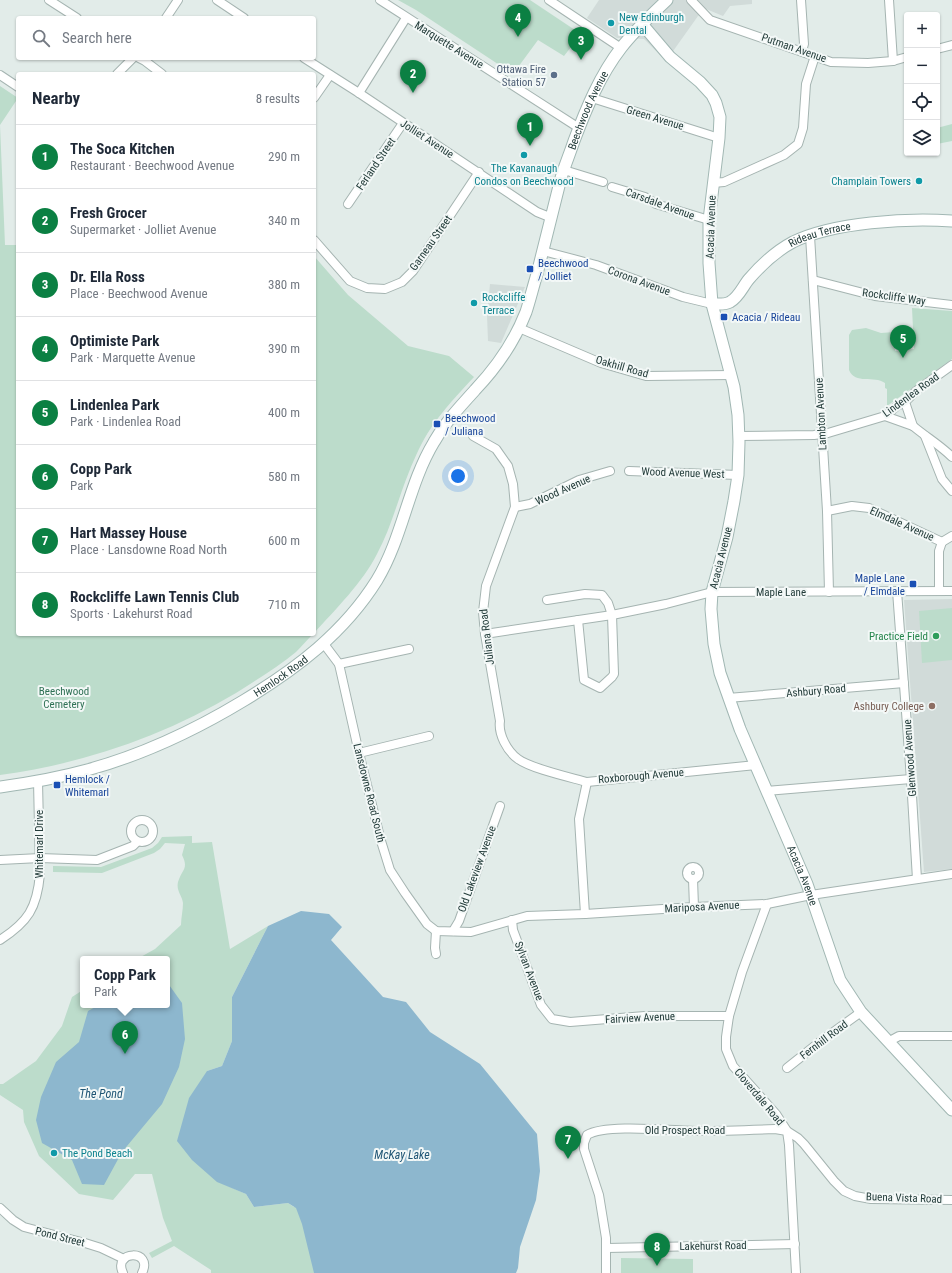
<!DOCTYPE html>
<html lang="en">
<head>
<meta charset="utf-8">
<style>
  body { margin:0; font-family:"Roboto Condensed",sans-serif; background:#f6f6f7; color:#1f2937 }
  .controls { position:absolute; right:12px; top:12px; display:grid; overflow:hidden; border-radius:4px; box-shadow:0 1px 3px #0004 }
  .controls button { width:36px; height:36px; display:grid; place-items:center; padding:0; border:0; border-bottom:1px solid #e0e1e3; background:#fff; color:#1f2937; font:20px sans-serif }
  .you { position:absolute; left:458px; top:476px; width:14px; height:14px; margin:-10px; border:3px solid #fff; border-radius:50%; background:#1a73e8; box-shadow:0 0 0 6px #1a73e833 }
  .badge { display:grid; place-items:center; width:26px; height:26px; border-radius:50%; background:#0b8043; color:#fff; font-size:13px; font-weight:700 }
  .pin { position:absolute; translate:-50% -33px; filter:drop-shadow(0 1px 2px #0008) }
  .pin::after { content:''; position:absolute; top:21px; width:14px; height:12px; background:inherit; clip-path:polygon(0 0,100% 0,50% 100%) }
  .popup { position:absolute; left:80px; top:956px; width:90px; height:52px; box-sizing:border-box; display:grid; place-content:center; border-radius:4px; background:#fff; filter:drop-shadow(0 1px 3px #0005); font-size:13px; white-space:nowrap; color:#747a83 }
  .popup b { font-size:15px; color:#1f2937 }
  .popup::after { content:''; position:absolute; left:50%; top:100%; margin-left:-8px; border:8px solid transparent; border-top-color:#fff }
  .list { margin:0; padding:0; list-style:none }
  h2 { display:flex; justify-content:space-between; align-items:center; height:52px; margin:0; padding:0 16px; font-size:17px }
  h2 small { font-size:13px; font-weight:400; color:#747a83 }
  .list li { display:grid; grid-template-columns:26px 1fr auto; gap:12px; align-items:center; box-sizing:border-box; height:64px; padding:0 16px; border-top:1px solid #e0e1e3 }
  .list b { display:block; font-size:15px; white-space:nowrap }
  .list p { margin:0; font-size:13px; white-space:nowrap; color:#747a83 }
  .list em { font-size:13px; font-style:normal; color:#747a83 }
  .icon { flex:none; width:22px; height:22px; fill:none; stroke:currentColor; stroke-width:2; stroke-linecap:round; stroke-linejoin:round }
  .map { position:relative; flex:none; width:952px; height:1273px; overflow:hidden }
  .search { position:absolute; background:#fff; box-shadow:0 1px 3px #0004; left:16px; top:16px; width:300px; height:44px; display:flex; align-items:center; gap:10px; box-sizing:border-box; padding:0 14px; border-radius:4px; color:#747a83; font-size:15px }
  .panel { position:absolute; background:#fff; box-shadow:0 1px 3px #0004; left:16px; top:72px; width:300px; height:564px; border-radius:4px }
  .map>svg:first-child { display:block }
</style>
</head>
<body>
<div class="map">
<svg width="952" height="1273" viewBox="0 0 952 1273">
  <rect width="100%" height="100%" fill="#e2ece9"/>
  <g fill="#d1dbd9">
    <polygon points="599,0 752,0 752,4 730,6 723,16 706,9 698,16 666,61 644,39 617,38 587,18"/>
    <polygon points="490,284 525,287 501,343 488,341 487,315"/>
    <polygon points="952,599 952,869 924,872 904,600"/>
  </g>
  <g fill="#bcdccb">
    <polygon points="398,0 530,0 581,34 564,56 538,40 513,74 416,10"/>
    <path d="M0,86L18,98L0,125L5,245H18V634H313C307,640 302,646 296,652C278,667 256,680 236,693C164,736 83,764 0,775Z"/>
    <polygon points="952,124 952,141 937,144 937,128"/>
    <path d="M314,256L348,295L408,346L449,356L474,377C459,393 443,410 431,428C422,441 415,457 409,472C398,499 391,528 377,554C363,582 335,610 314,633Z"/>
    <path d="M912,308L952,311V359L887,406V389L885,388V383C874,375 855,385 849,370V335L852,330L866,328L881,333L894,332L895,351L914,349Z"/>
    <polygon points="952,608 952,660 922,663 919,611"/>
    <path d="M192,836V843L212,842L230,949L268,926L232,997V1041L222,1066L207,1071L219,1182L246,1194L254,1207L288,1203L294,1207H305L321,1273H211V1270L174,1246L152,1258L149,1253L172,1241L163,1218L152,1174H135L113,1200L79,1194L39,1156L24,1122L23,1110L0,1095V1084H3L36,1061L62,1026L72,997L83,990V1005H167V959H137L155,949L181,925C181,918 183,910 183,903C182,895 176,891 178,882C182,869 189,869 182,855L185,844L165,843L160,849L154,853L102,873L53,872V866L101,867L152,848L158,843L162,837Z"/>
    <polygon points="621,1258 693,1259 693,1273 621,1273"/>
  </g>
  <g fill="#8db7ce">
    <polygon points="301,911 329,914 342,927 331,940 383,997 406,1002 430,1032 480,1064 537,1134 540,1171 536,1200 520,1247 518,1268 516,1273 314,1273 302,1224 296,1208 288,1203 254,1207 246,1194 217,1182 192,1160 177,1141 189,1098 207,1071 222,1066 232,1041 232,997 268,926"/>
    <polygon points="167,982 182,1003 185,1039 179,1067 162,1104 122,1152 104,1185 82,1184 72,1160 42,1143 36,1120 41,1097 56,1062 79,1042 88,1011 99,1005 167,1005"/>
  </g>
  <g fill="none" stroke-linecap="round" stroke-linejoin="round">
    <g stroke="#a5b4b1" stroke-width="10">
      <g id="street">
        <polyline points="49,0 77,18"/>
        <polyline points="217,0 244,18"/>
        <polyline points="380,0 579,128"/>
        <polyline points="549,0 621,48"/>
        <polyline points="691,0 710,20 831,62 868,63 893,61 907,57"/>
        <polyline points="801,0 804,44 802,51"/>
        <polyline points="889,0 893,61"/>
        <polyline points="166,18 178,0"/>
        <polyline points="937,49 952,45"/>
        <polyline points="139,58 145,61 162,74"/>
        <polyline points="304,58 359,93 537,212 552,218"/>
        <polyline points="117,74 133,58"/>
        <polyline points="0,75 18,87"/>
        <polyline points="359,93 406,18"/>
        <polyline points="314,98 330,75"/>
        <polyline points="592,98 719,138"/>
        <polyline points="564,170 603,182"/>
        <polyline points="713,183 724,182 784,155 798,144 803,128 806,84 815,56"/>
        <polyline points="612,187 645,197 656,204 709,220"/>
        <polyline points="348,204 403,123"/>
        <polyline points="810,236 827,511 829,592"/>
        <polyline points="314,240 350,281 367,288 385,289 402,282 413,271 479,172"/>
        <polyline points="543,251 596,265 683,297 712,304"/>
        <polyline points="813,280 875,296 952,305"/>
        <polyline points="519,328 601,363 646,376 732,375"/>
        <polyline points="885,416 913,426 905,402"/>
        <path d="M913,426C926,437 940,445 952,457"/>
        <path d="M473,436L496,449L508,466L513,484L515,507L486,586L483,612L485,634L500,721C498,734 507,751 518,759C532,769 569,777 587,782L756,765"/>
        <polyline points="739,436 814,435 828,433 885,416 897,406 905,402 916,391 952,365"/>
        <polyline points="925,436 942,479 952,491"/>
        <polyline points="629,471 738,475"/>
        <polyline points="515,507 530,504 579,480 610,471"/>
        <polyline points="827,511 852,506 869,508 942,542"/>
        <polyline points="942,542 952,536"/>
        <polyline points="897,591 911,779 917,879"/>
        <polyline points="939,591 939,551 942,542"/>
        <polyline points="547,600 585,594 602,595 608,603 612,615 614,674 612,677 600,688 584,680 578,620"/>
        <polyline points="485,634 612,615 666,604 712,592 952,591"/>
        <polyline points="324,644 339,664 359,753 381,841 390,870 405,893 427,924 436,931 471,932 527,916 585,914 694,907 767,904 811,895 952,874"/>
        <polyline points="339,664 409,649"/>
        <polyline points="728,698 904,683"/>
        <polyline points="359,753 429,736"/>
        <polyline points="766,791 911,779"/>
        <circle cx="142" cy="831" r="11"/>
        <polyline points="0,860 40,858 97,860 133,846 137,842"/>
        <circle cx="693" cy="873" r="6"/>
        <polyline points="693,879 694,907"/>
        <polyline points="767,904 742,972 729,1016 726,1037 726,1049 733,1066 776,1114 787,1131 789,1145 796,1273"/>
        <polyline points="585,914 579,819 587,782"/>
        <polyline points="512,920 513,930 541,1005 552,1019 570,1022 645,1016 729,1016"/>
        <polyline points="436,931 435,948 436,954"/>
        <polyline points="453,931 459,921 500,806"/>
        <path d="M0,940C28,922 37,908 40,874L38,781"/>
        <polyline points="888,1042 899,1036 952,1036"/>
        <polyline points="787,1068 821,1041 861,1012"/>
        <polyline points="0,1208 13,1220 24,1227 85,1243 101,1248 124,1259"/>
        <polyline points="607,1248 795,1244"/>
        <path d="M123,1273C112,1250 154,1249 142,1273"/>
        <path d="M606,1273V1238L599,1195L584,1149V1143L587,1135C606,1123 675,1131 700,1131C725,1131 750,1130 775,1129L787,1131L798,1138L804,1144L834,1181L844,1191L855,1196L871,1199L952,1200"/>
      </g>
    </g>
    <g stroke="#a1b7b3" stroke-width="13">
      <g id="secondary">
        <path id="s1" d="M642,24L670,57L700,82L712,95L716,103L720,117L719,138L709,220V263L712,304L734,387L738,415L739,442L738,475L734,501L727,537L712,592L711,609L714,644L720,673L740,729L807,884L840,980L861,1012L952,1110"/>
        <path id="s2" d="M712,304C718,304 725,305 730,302C739,297 743,286 749,279C762,264 776,251 793,242C834,222 907,218 952,221"/>
        <path id="s3" d="M0,787C29,783 58,778 87,770C142,755 195,730 243,701C296,669 344,633 377,580C403,537 408,485 434,442C445,422 460,407 475,390C496,368 515,340 526,312C530,300 533,287 537,274C545,242 553,210 561,178C565,165 570,153 574,141C586,109 600,75 621,48C635,30 651,15 667,0"/>
      </g>
    </g>
    <use href="#street" stroke="#fff" stroke-width="8"/>
    <use href="#secondary" stroke="#fff" stroke-width="11"/>
  </g>
  <g fill="#0f9aa8" stroke="#f3f8f7" stroke-width="1.5">
    <circle cx="611" cy="23" r="4"/>
    <circle cx="524" cy="155" r="4"/>
    <circle cx="919" cy="181" r="4"/>
    <circle cx="474" cy="303" r="4"/>
    <circle cx="54" cy="1153" r="4"/>
  </g>
  <circle fill="#5c6f8a" stroke="#f3f8f7" stroke-width="1.5" cx="554" cy="75" r="4"/>
  <g fill="#1a4fb4" stroke="#f3f8f7" stroke-width="1.5">
    <rect x="526" y="265" width="8" height="8" rx="2"/>
    <rect x="720" y="313" width="8" height="8" rx="2"/>
    <rect x="433" y="420" width="8" height="8" rx="2"/>
    <rect x="909" y="580" width="8" height="8" rx="2"/>
    <rect x="53" y="781" width="8" height="8" rx="2"/>
  </g>
  <circle fill="#2e9e5b" stroke="#f3f8f7" stroke-width="1.5" cx="936" cy="636" r="4"/>
  <circle fill="#8d6e63" stroke="#f3f8f7" stroke-width="1.5" cx="932" cy="706" r="4"/>
  <g text-anchor="middle" dominant-baseline="central" stroke-width="4" stroke-linejoin="round" paint-order="stroke">
    <g font-size="11" fill="#0d838f" stroke="#f3f8f7" text-anchor="start">
      <text x="619" y="17">New Edinburgh<tspan x="619" dy="13">Dental</tspan></text>
      <text x="524" y="168" text-anchor="middle">The Kavanaugh<tspan x="524" dy="13">Condos on Beechwood</tspan></text>
      <text x="911" y="181" text-anchor="end">Champlain Towers</text>
      <text x="482" y="297">Rockcliffe<tspan x="482" dy="13">Terrace</tspan></text>
      <text x="62" y="1153">The Pond Beach</text>
    </g>
    <g font-size="11" fill="#233c3a" stroke="#f3f8f7">
      <text transform="translate(449 45) rotate(32)">Marquette Avenue</text>
      <text transform="translate(794 48) rotate(19)">Putman Avenue</text>
      <text stroke="none"><textPath href="#s3" startOffset="963">Beechwood Avenue</textPath></text>
      <text transform="translate(655 118) rotate(17)">Green Avenue</text>
      <text transform="translate(427 139) rotate(33)">Jolliet Avenue</text>
      <text transform="translate(376 164) rotate(-56)">Ferland Street</text>
      <text transform="translate(660 204) rotate(20)">Carsdale Avenue</text>
      <text transform="translate(711 227) rotate(-88)">Acacia Avenue</text>
      <text stroke="none"><textPath href="#s2" startOffset="134">Rideau Terrace</textPath></text>
      <text transform="translate(431 243) rotate(-55)">Garneau Street</text>
      <text transform="translate(639 281) rotate(20)">Corona Avenue</text>
      <text transform="translate(894 297) rotate(8)">Rockcliffe Way</text>
      <text transform="translate(622 367) rotate(16)">Oakhill Road</text>
      <text transform="translate(911 395) rotate(-36)">Lindenlea Road</text>
      <text transform="translate(821 414) rotate(-93)">Lambton Avenue</text>
      <text transform="translate(683 473) rotate(2)">Wood Avenue West</text>
      <text transform="translate(563 490) rotate(-24)">Wood Avenue</text>
      <text transform="translate(902 524) rotate(24)">Elmdale Avenue</text>
      <text transform="translate(721 558) rotate(-76)">Acacia Avenue</text>
      <text x="781" y="592">Maple Lane</text>
      <text transform="translate(487 637) rotate(-97)">Juliana Road</text>
      <text stroke="none"><textPath href="#s3" startOffset="305">Hemlock Road</textPath></text>
      <text transform="translate(816 691) rotate(-5)">Ashbury Road</text>
      <text transform="translate(910 758) rotate(-94)">Glenwood Avenue</text>
      <text transform="translate(641 776) rotate(-5)">Roxborough Avenue</text>
      <text transform="translate(369 793) rotate(76)">Lansdowne Road South</text>
      <text transform="translate(39 844) rotate(-90)">Whitemarl Drive</text>
      <text transform="translate(477 869) rotate(-70)">Old Lakeview Avenue</text>
      <text stroke="none"><textPath href="#s1" startOffset="906">Acacia Avenue</textPath></text>
      <text transform="translate(702 907) rotate(-3)">Mariposa Avenue</text>
      <text transform="translate(529 971) rotate(69)">Sylvan Avenue</text>
      <text transform="translate(640 1018) rotate(-3)">Fairview Avenue</text>
      <text transform="translate(824 1040) rotate(-37)">Fernhill Road</text>
      <text transform="translate(759 1097) rotate(50)">Cloverdale Road</text>
      <text x="685" y="1130">Old Prospect Road</text>
      <text transform="translate(904 1198) rotate(2)">Buena Vista Road</text>
      <text transform="translate(60 1237) rotate(14)">Pond Street</text>
      <text transform="translate(713 1246) rotate(-1)">Lakehurst Road</text>
    </g>
    <g font-size="11" fill="#4e5e75" stroke="#f3f8f7" text-anchor="end">
      <text x="546" y="69">Ottawa Fire<tspan x="546" dy="13">Station 57</tspan></text>
    </g>
    <g font-size="11" fill="#164399" stroke="#f3f8f7" text-anchor="start">
      <text x="538" y="263">Beechwood<tspan x="538" dy="13">/ Jolliet</tspan></text>
      <text x="732" y="317">Acacia / Rideau</text>
      <text x="445" y="418">Beechwood<tspan x="445" dy="13">/ Juliana</tspan></text>
      <text x="905" y="578" text-anchor="end">Maple Lane<tspan x="905" dy="13">/ Elmdale</tspan></text>
      <text x="65" y="779">Hemlock /<tspan x="65" dy="13">Whitemarl</tspan></text>
    </g>
    <g font-size="11" fill="#27864d" stroke="#f3f8f7" text-anchor="end">
      <text x="928" y="636">Practice Field</text>
    </g>
    <g font-size="11" fill="#2f7155" stroke="#f3f8f7">
      <text x="64" y="691">Beechwood<tspan x="64" dy="13">Cemetery</tspan></text>
    </g>
    <g font-size="11" fill="#785e54" stroke="#f3f8f7" text-anchor="end">
      <text x="924" y="706">Ashbury College</text>
    </g>
    <g font-size="12" font-style="italic" fill="#205675" stroke="#f3f8f7">
      <text x="101" y="1094">The Pond</text>
      <text x="402" y="1155">McKay Lake</text>
    </g>
  </g>
</svg>
<div class="controls">
<button>+</button>
<button>−</button>
<button><svg class="icon" aria-label="locate" viewBox="0 0 24 24"><circle cx="12" cy="12" r="6"/><path d="M12 2v4M12 18v4M2 12h4M18 12h4"/></svg></button>
<button><svg class="icon" aria-label="layers" viewBox="0 0 24 24"><path d="M12 4l9 5-9 5-9-5zM3 14l9 5 9-5"/></svg></button>
</div>
<div class="you"></div>
<div class="pin badge" style="left:530px;top:146px">1</div>
<div class="pin badge" style="left:413px;top:93px">2</div>
<div class="pin badge" style="left:581px;top:60px">3</div>
<div class="pin badge" style="left:518px;top:37px">4</div>
<div class="pin badge" style="left:903px;top:358px">5</div>
<div class="pin badge" style="left:125px;top:1054px">6</div>
<div class="popup"><b>Copp Park</b>Park</div>
<div class="pin badge" style="left:568px;top:1159px">7</div>
<div class="pin badge" style="left:657px;top:1266px">8</div>
<div class="search"><svg class="icon" aria-label="search" viewBox="0 0 24 24"><circle cx="10" cy="10" r="6"/><path d="M15 15l6 6"/></svg>Search here</div>
<section class="panel">
<h2>Nearby<small>8 results</small></h2>
<ul class="list">
<li><span class="badge">1</span><div><b>The Soca Kitchen</b><p>Restaurant · Beechwood Avenue</p></div><em>290 m</em></li>
<li><span class="badge">2</span><div><b>Fresh Grocer</b><p>Supermarket · Jolliet Avenue</p></div><em>340 m</em></li>
<li><span class="badge">3</span><div><b>Dr. Ella Ross</b><p>Place · Beechwood Avenue</p></div><em>380 m</em></li>
<li><span class="badge">4</span><div><b>Optimiste Park</b><p>Park · Marquette Avenue</p></div><em>390 m</em></li>
<li><span class="badge">5</span><div><b>Lindenlea Park</b><p>Park · Lindenlea Road</p></div><em>400 m</em></li>
<li><span class="badge">6</span><div><b>Copp Park</b><p>Park</p></div><em>580 m</em></li>
<li><span class="badge">7</span><div><b>Hart Massey House</b><p>Place · Lansdowne Road North</p></div><em>600 m</em></li>
<li><span class="badge">8</span><div><b>Rockcliffe Lawn Tennis Club</b><p>Sports · Lakehurst Road</p></div><em>710 m</em></li>
</ul>
</section>
</div>
</body>
</html>
